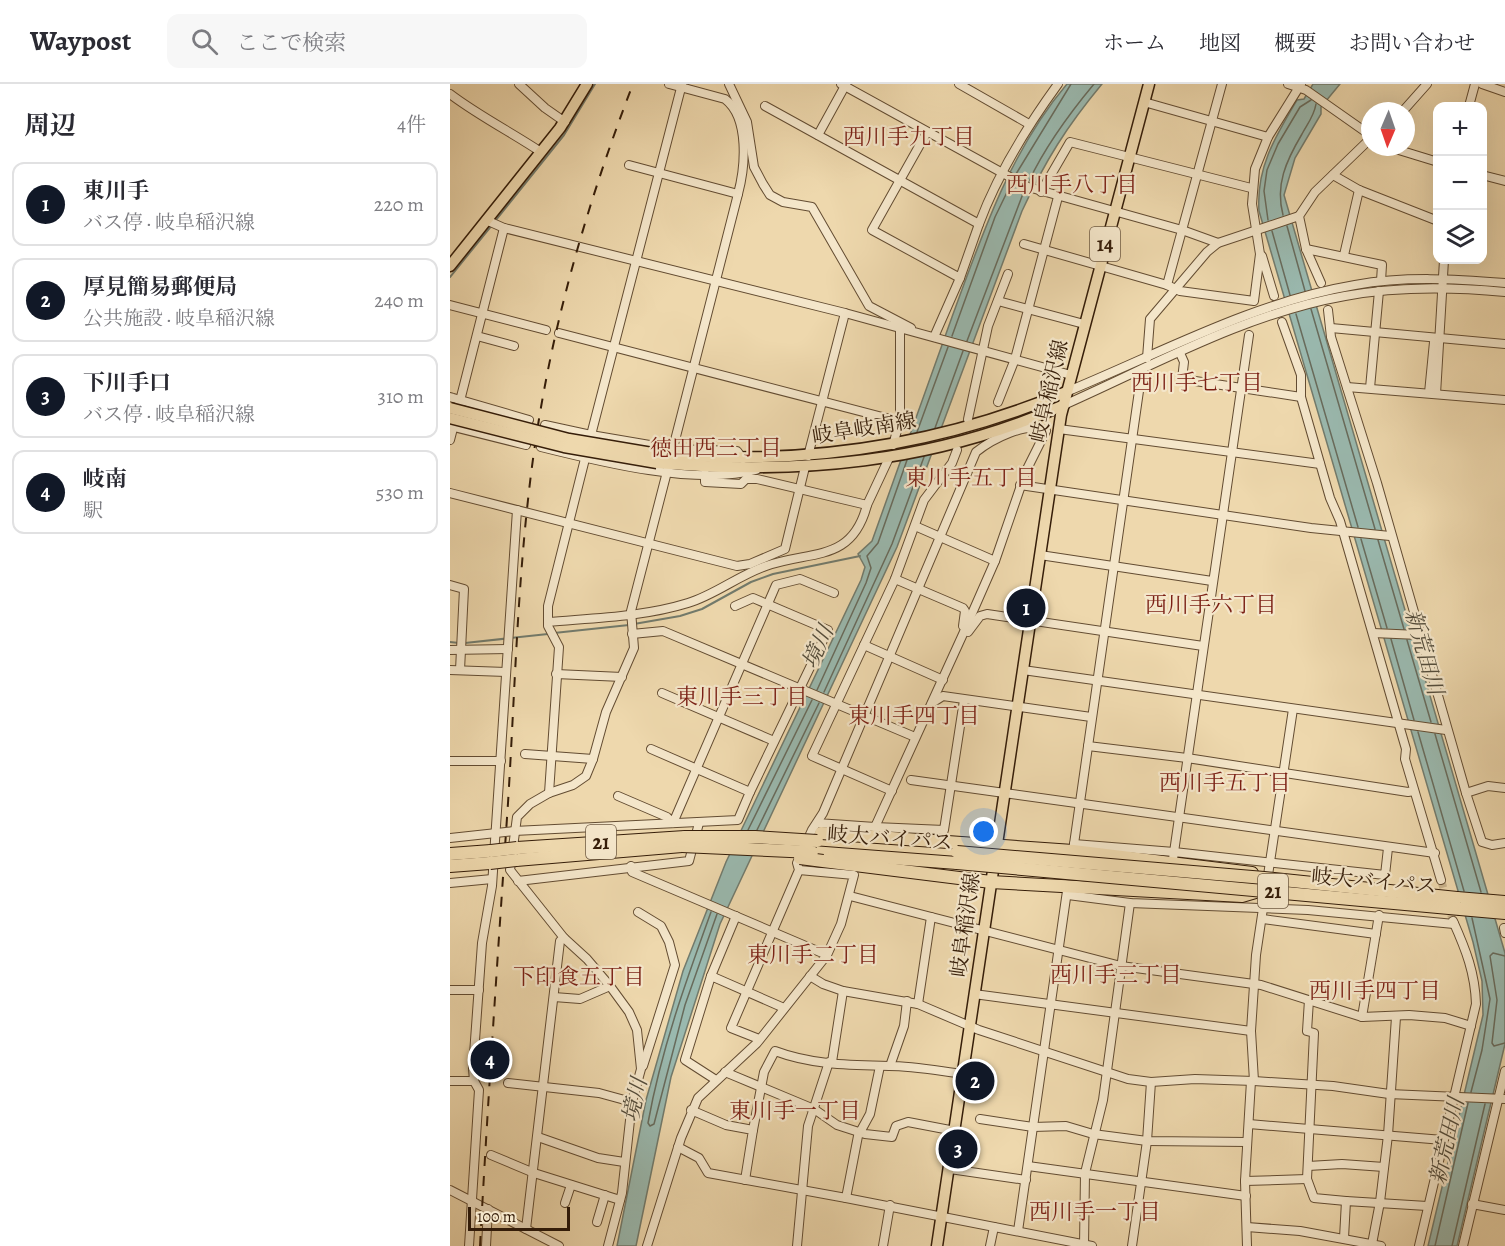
<!DOCTYPE html>
<html lang="ja">
<head>
<meta charset="utf-8">
<style>
  body { margin:0; font-family:Alegreya,"Noto Serif JP",serif; background:#f7f7f7; color:#2b2b33 }
  .controls { position:absolute; right:18px; top:18px; display:grid; overflow:hidden; border-radius:12px; box-shadow:0 6px 24px #0002 }
  .controls button { width:54px; height:54px; display:grid; place-items:center; padding:0; border:0; border-bottom:2px solid #e1e1e2; background:#fff; color:#2b2b33; font:30px sans-serif }
  .compass { position:absolute; left:911px; top:18px; width:54px; height:54px; border-radius:50%; background:#fff; box-shadow:0 6px 24px #0002; rotate:182deg }
  .scale { position:absolute; left:18px; bottom:15px; width:102px; box-sizing:border-box; padding-left:6px; border:3px solid #351d09; border-top:0; font-size:16px; line-height:21px; white-space:nowrap; color:#351d09; -webkit-text-stroke:4px #f4e6ca; paint-order:stroke }
  .you { position:absolute; left:534px; top:748px; width:21px; height:21px; margin:-15px; border:4px solid #fff; border-radius:50%; background:#1a73e8; box-shadow:0 0 0 9px #1a73e833 }
  .badge { display:grid; place-items:center; width:39px; height:39px; border-radius:50%; background:#111827; color:#fff; font-size:20px; font-weight:700 }
  .pin { position:absolute; translate:-50% -50%; border:3px solid #fff; box-shadow:0 2px 6px #0006 }
  .list { margin:0; padding:0; list-style:none }
  h2 { display:flex; justify-content:space-between; align-items:center; height:78px; margin:0; padding:0 24px; font-size:26px }
  h2 small { font-size:20px; font-weight:400; color:#7c7c81 }
  .list li { display:grid; grid-template-columns:39px 1fr auto; gap:18px; align-items:center; box-sizing:border-box; height:84px; margin:0 12px 12px; padding:0 12px; border:2px solid #e1e1e2; border-radius:12px }
  .list b { display:block; font-size:22px; white-space:nowrap }
  .list p { margin:0; font-size:20px; white-space:nowrap; color:#7c7c81 }
  .list em { font-size:20px; font-style:normal; color:#7c7c81 }
  .icon { flex:none; width:33px; height:33px; fill:none; stroke:currentColor; stroke-width:2; stroke-linecap:round; stroke-linejoin:round }
  .map { position:relative; flex:none; width:1055px; height:1162px; overflow:hidden }
  header { display:flex; align-items:center; gap:36px; box-sizing:border-box; height:84px; padding:0 30px; background:#fff; border-bottom:2px solid #e1e1e2 }
  header strong { font-size:28px }
  nav { display:flex; gap:33px; margin-inline-start:auto; font-size:21px }
  .search { width:420px; height:54px; background:#f7f7f7; display:flex; align-items:center; gap:15px; box-sizing:border-box; padding:0 21px; border-radius:12px; color:#7c7c81; font-size:22px }
  main { display:flex }
  aside { flex:1; background:#fff }
  .map>svg:first-child { display:block }
</style>
</head>
<body>
<header>
<strong>Waypost</strong>
<div class="search"><svg class="icon" aria-label="search" viewBox="0 0 24 24"><circle cx="10" cy="10" r="6"/><path d="M15 15l6 6"/></svg>ここで検索</div>
<nav><a>ホーム</a><a>地図</a><a>概要</a><a>お問い合わせ</a></nav>
</header>
<main>
<aside>
<h2>周辺<small>4件</small></h2>
<ul class="list">
<li><span class="badge">1</span><div><b>東川手</b><p>バス停 · 岐阜稲沢線</p></div><em>220 m</em></li>
<li><span class="badge">2</span><div><b>厚見簡易郵便局</b><p>公共施設 · 岐阜稲沢線</p></div><em>240 m</em></li>
<li><span class="badge">3</span><div><b>下川手口</b><p>バス停 · 岐阜稲沢線</p></div><em>310 m</em></li>
<li><span class="badge">4</span><div><b>岐南</b><p>駅</p></div><em>530 m</em></li>
</ul>
</aside>
<div class="map">
<svg width="1055" height="1162" viewBox="0 0 1055 1162">
  <rect width="100%" height="100%" fill="#eed8ad"/>
  <filter id="stains"><feTurbulence type="fractalNoise" baseFrequency=".00333" numOctaves="4"/><feColorMatrix values="0 0 0 0 .2 0 0 0 0 .09 0 0 0 0 .02 0 0 0 .5 -.17"/></filter>
  <radialGradient id="worn" r=".72"><stop offset=".6" stop-color="#630" stop-opacity="0"/><stop offset="1" stop-color="#630" stop-opacity=".3"/></radialGradient>
  <g fill="#9ab9af" stroke="#727b6d" stroke-width="1.5">
    <path d="M617,0H652C617,42 595,77 572,127L447,463L270,840L221,993L186,1162H167L196,1016L233,887L276,778L411,496L415,483L408,470L422,457C449,382 475,307 502,233C532,151 560,67 617,0Z"/>
    <path d="M863,0H890L871,23V30L845,74L834,111L1055,869V960L1007,1162H978L1033,931L1032,897L1023,858L809,127C806,84 825,53 847,16L854,15Z"/>
  </g>
  <g fill="none" stroke-linecap="round" stroke-linejoin="round">
    <g stroke="#686b5c" stroke-width="1.5">
      <polyline points="566,90 621,0"/>
      <path d="M579,97C596,61 619,30 644,0"/>
      <path d="M833,131C825,101 836,77 852,50C858,39 864,32 866,20"/>
      <polyline points="818,136 814,107 817,86 828,60 850,23 861,16"/>
      <polyline points="837,142 855,207"/>
      <polyline points="822,147 840,211"/>
      <polyline points="861,225 925,445"/>
      <polyline points="846,230 908,443"/>
      <polyline points="502,252 545,133 561,100"/>
      <polyline points="517,257 574,107"/>
      <polyline points="485,344 513,267"/>
      <polyline points="467,348 498,263"/>
      <polyline points="911,455 937,544"/>
      <polyline points="928,456 954,545"/>
      <polyline points="941,555 964,636"/>
      <polyline points="957,556 981,638"/>
      <polyline points="367,606 416,499 421,484 417,472 428,459 457,376"/>
      <polyline points="374,608 442,460 474,373"/>
      <polyline points="968,648 1014,807"/>
      <polyline points="985,650 1031,808"/>
      <polyline points="298,746 362,616"/>
      <polyline points="307,746 369,619"/>
      <path d="M261,828C236,897 211,966 198,1039L200,1042L204,1040L235,921L267,830"/>
      <polyline points="1055,872 1043,869 1040,872 1047,916 1042,959 1044,962 1055,959"/>
      <polyline points="1021,1008 1032,966 1040,915 1022,834"/>
      <polyline points="985,1162 1018,1019"/>
      <polyline points="1002,1162 1035,1020"/>
    </g>
    <g stroke="#727b6d" stroke-width="2">
      <polyline points="45,137 114,51 145,0"/>
      <polyline points="0,193 42,141"/>
      <polyline points="184,540 230,532 252,525 301,498 323,490 410,472"/>
      <polyline points="104,549 179,541"/>
      <polyline points="0,558 9,559"/>
      <polyline points="15,559 98,550"/>
    </g>
    <polyline stroke="#c9b38c" stroke-width="8" stroke-dasharray="8 4" stroke-linecap="butt" points="991,796 1003,837"/>
    <g stroke="#634c32" stroke-width="10">
      <g id="minor">
        <polyline points="69,0 95,24 115,38"/>
        <path d="M219,0L275,15C300,34 295,84 288,110"/>
        <polyline points="232,0 141,351 223,365 287,367 293,375"/>
        <polyline points="279,0 297,38 304,83 313,100 320,111 333,118 362,123 419,222 461,244"/>
        <polyline points="391,0 578,103 732,146 768,159"/>
        <polyline points="509,0 579,40"/>
        <polyline points="838,0 856,6 920,51"/>
        <polyline points="1032,0 1055,8"/>
        <path d="M0,10C29,32 61,48 91,68"/>
        <polyline points="694,18 818,53"/>
        <path d="M315,22L529,140C548,89 576,44 608,0"/>
        <polyline points="1019,22 1025,0"/>
        <polyline points="953,27 977,0"/>
        <polyline points="477,48 422,146 510,194 529,140"/>
        <polyline points="368,51 396,0"/>
        <polyline points="939,63 988,78"/>
        <polyline points="179,81 288,110 222,368"/>
        <polyline points="883,91 909,106 988,137"/>
        <polyline points="1032,91 1055,97"/>
        <polyline points="591,108 620,58 801,104"/>
        <polyline points="36,136 54,144 395,229 621,291"/>
        <polyline points="574,160 717,201 730,207 804,217 810,170 802,120 805,85 818,53 851,0"/>
        <polyline points="856,165 932,181 931,197"/>
        <polyline points="894,171 909,106"/>
        <polyline points="812,172 824,212"/>
        <polyline points="871,199 856,165 849,132 865,108 920,55"/>
        <polyline points="717,201 772,0"/>
        <polyline points="548,217 634,240"/>
        <polyline points="0,221 96,246"/>
        <polyline points="878,226 881,253 927,399 1016,709 1032,758 1042,761 1055,759"/>
        <polyline points="832,238 851,291 851,313 880,414 890,437 949,641 956,665 955,675 991,796"/>
        <polyline points="881,244 1055,260"/>
        <polyline points="109,249 444,336"/>
        <polyline points="27,252 64,262"/>
        <polyline points="484,253 510,194"/>
        <polyline points="730,269 734,278 732,295 851,313"/>
        <polyline points="697,274 700,235 757,168 768,159 849,132"/>
        <polyline points="897,303 1055,316"/>
        <polyline points="920,304 929,207"/>
        <path d="M616,308C711,269 804,218 905,201C955,192 1005,195 1055,199"/>
        <polyline points="979,309 984,258 988,254"/>
        <polyline points="986,310 994,176"/>
        <polyline points="0,313 79,336"/>
        <polyline points="548,318 565,275 608,113"/>
        <path d="M614,321C704,281 797,229 895,212C949,202 1001,203 1055,208"/>
        <polyline points="518,335 538,242 558,190"/>
        <polyline points="95,341 141,351 98,522 98,542 109,563 99,709"/>
        <polyline points="0,342 76,361"/>
        <polyline points="609,345 870,380"/>
        <polyline points="0,356 54,144"/>
        <polyline points="443,361 450,336 450,244"/>
        <path d="M91,363C151,378 247,402 306,386"/>
        <polyline points="358,372 395,229"/>
        <polyline points="255,390 255,398 291,400 296,395 307,395 417,421 439,374"/>
        <polyline points="570,401 861,444 940,452"/>
        <polyline points="0,409 287,482 300,480 335,465 355,383"/>
        <polyline points="465,442 545,477"/>
        <polyline points="590,471 762,497"/>
        <polyline points="445,495 513,524 515,527 513,542"/>
        <polyline points="0,501 14,505 10,586"/>
        <polyline points="285,522 303,514 378,546 300,708"/>
        <path d="M98,538C144,534 193,533 238,519C265,511 289,491 316,482C361,466 402,479 417,421"/>
        <polyline points="518,548 530,532 537,530 753,562"/>
        <polyline points="923,549 969,551"/>
        <polyline points="182,550 213,547 465,653"/>
        <polyline points="414,561 493,596"/>
        <polyline points="0,566 58,565"/>
        <polyline points="0,586 56,588"/>
        <polyline points="573,586 996,646"/>
        <polyline points="106,590 172,593"/>
        <polyline points="212,609 324,657"/>
        <polyline points="482,619 493,612 641,633"/>
        <polyline points="638,662 737,674 958,708 964,707"/>
        <polyline points="75,670 143,675"/>
        <polyline points="0,677 51,677"/>
        <polyline points="461,696 985,769"/>
        <polyline points="442,707 362,672 445,495 474,416 502,379 507,366"/>
        <polyline points="1016,709 1038,702 1055,704"/>
        <polyline points="168,712 217,733 223,739 326,501 350,495 384,509"/>
        <polyline points="425,743 494,746 514,616"/>
        <polyline points="0,754 64,747 288,736 300,708 201,665"/>
        <polyline points="624,760 724,768 935,791 938,764"/>
        <polyline points="623,767 692,286"/>
        <polyline points="723,775 799,251"/>
        <polyline points="181,782 182,788 377,871"/>
        <polyline points="68,797 239,777 249,739"/>
        <polyline points="0,799 42,795"/>
        <polyline points="618,811 680,819 858,826 1004,840"/>
        <polyline points="400,812 671,882 811,901 912,933 959,931 995,934 1021,942"/>
        <polyline points="188,828 211,842 219,858 225,881 193,982"/>
        <polyline points="813,835 926,850"/>
        <polyline points="1054,844 1055,849"/>
        <polyline points="261,892 286,832"/>
        <polyline points="360,892 373,900 393,907 468,920 529,946 678,995 701,998 745,995 804,997 883,1002 939,1010 1055,1015"/>
        <polyline points="0,906 29,906"/>
        <polyline points="524,910 801,947"/>
        <polyline points="104,913 130,915 160,902"/>
        <polyline points="859,916 857,947 864,949 857,1095 864,1114 896,1117"/>
        <polyline points="468,920 481,833"/>
        <polyline points="912,933 929,831"/>
        <path d="M309,955L281,944L349,786L347,779L362,746L373,729L526,368C541,356 578,336 596,347L576,387L545,477L513,550L425,743L367,739"/>
        <polyline points="382,978 393,907"/>
        <polyline points="440,982 454,942 457,917"/>
        <polyline points="275,988 364,1025 387,1041 415,1050 442,1053 446,1042 458,1038 505,1047"/>
        <polyline points="266,996 235,976 261,892 334,924"/>
        <polyline points="0,997 24,997"/>
        <polyline points="804,997 801,947 806,871 843,625"/>
        <polyline points="58,999 149,1009 182,1018"/>
        <polyline points="241,1026 276,1041 303,1046 295,1096"/>
        <polyline points="530,1035 583,1043 616,1042 643,1050 697,1057 797,1058"/>
        <polyline points="799,1040 993,1056"/>
        <path d="M303,1046L314,988L325,967C362,981 400,981 439,982C464,982 489,987 514,990"/>
        <polyline points="88,1053 148,1074 174,1078"/>
        <polyline points="228,1063 249,1074 258,1089 396,1114 408,1052 420,1030 430,982"/>
        <polyline points="41,1071 84,1089 170,1116"/>
        <polyline points="578,1082 796,1112"/>
        <polyline points="858,1082 892,1080 934,1083"/>
        <polyline points="500,1085 576,1096"/>
        <polyline points="795,1097 857,1095"/>
        <polyline points="0,1106 109,1162"/>
        <polyline points="396,1114 642,1162"/>
        <polyline points="115,1119 121,1101"/>
        <polyline points="1022,1120 1055,1126"/>
        <polyline points="147,1138 155,1111"/>
        <polyline points="797,1143 850,1147 931,1162"/>
        <polyline points="76,1145 110,857 114,854"/>
        <polyline points="568,1147 617,807"/>
        <polyline points="894,1154 896,1117 977,1122"/>
        <polyline points="922,1160 930,1118 938,1051 946,933"/>
        <polyline points="19,1162 29,1006 24,997 23,984 32,859 42,802 67,426"/>
        <polyline points="36,1162 38,1125"/>
        <polyline points="158,1162 172,1109 182,1018 191,985 187,946 179,928 160,902 137,875 114,854 60,786 67,733 80,720 99,709 123,701 136,692 143,675 156,628 184,564 181,527 218,384"/>
        <polyline points="197,1162 231,1054 248,1014 307,959 377,871 391,840 404,791 349,786"/>
        <polyline points="347,1162 358,1042 379,978"/>
        <polyline points="433,1162 440,1121"/>
        <polyline points="540,1162 544,1143"/>
        <polyline points="634,1162 635,1089 653,1016 680,819"/>
        <polyline points="682,1162 697,1057 701,998"/>
        <polyline points="797,1162 795,1097 801,997"/>
        <path d="M969,1162L1026,920C1025,889 1016,866 1003,837"/>
        <polyline points="1013,1162 1055,987"/>
      </g>
    </g>
    <g stroke="#351d09" stroke-width="13">
      <g id="major">
        <polyline points="0,182 110,44 137,0"/>
        <path d="M208,370C349,382 485,363 616,308"/>
        <path d="M207,379C347,391 484,379 614,321"/>
        <polyline points="487,1162 611,331 699,0"/>
      </g>
    </g>
    <g stroke="#351d09" stroke-width="14">
      <g id="highway">
        <polyline points="371,749 623,767 802,789"/>
        <polyline points="67,764 235,753"/>
        <polyline points="362,768 507,779"/>
        <polyline points="0,770 41,767"/>
        <polyline points="66,776 232,762"/>
        <polyline points="373,777 541,798 792,812 809,807"/>
        <polyline points="0,782 40,779"/>
        <polyline points="1007,814 1055,818"/>
        <polyline points="1010,825 1055,829"/>
      </g>
    </g>
    <use href="#minor" stroke="#f4e6ca" stroke-width="8"/>
    <use href="#major" stroke="#eed8ad" stroke-width="10"/>
    <use href="#highway" stroke="#eed8ad" stroke-width="12"/>
    <path stroke="#351d09" stroke-width="2" stroke-dasharray="10 10" stroke-linecap="butt" d="M30,1162C38,1014 48,867 58,719C66,591 68,462 89,335C108,220 141,109 183,0"/>
    <g stroke="#351d09" stroke-width="13" stroke-linecap="butt">
      <g id="major-bridge">
        <polyline points="0,324 119,355 208,370"/>
        <polyline points="0,334 114,363 207,379"/>
      </g>
    </g>
    <g stroke="#351d09" stroke-width="14" stroke-linecap="butt">
      <g id="highway-bridge">
        <polyline points="235,753 305,753 367,757"/>
        <polyline points="232,762 362,768"/>
        <polyline points="41,767 67,764"/>
        <polyline points="507,768 814,794 1007,814"/>
        <polyline points="350,774 373,777"/>
        <polyline points="40,779 66,776"/>
        <polyline points="507,779 1010,825"/>
      </g>
    </g>
    <use href="#major-bridge" stroke="#eed8ad" stroke-width="10"/>
    <use href="#highway-bridge" stroke="#eed8ad" stroke-width="12"/>
  </g>
  <g text-anchor="middle" dominant-baseline="central" stroke-width="4.5" stroke-linejoin="round" paint-order="stroke">
    <g fill="#f4e6ca" stroke="#6e5943" stroke-width="1.5">
      <rect x="640" y="143" width="30" height="34" rx="4.5"/>
      <rect x="136" y="741" width="30" height="34" rx="4.5"/>
      <rect x="808" y="790" width="30" height="34" rx="4.5"/>
    </g>
    <g font-size="20" font-weight="bold" fill="#351d09">
      <text x="655" y="160">14</text>
      <text x="151" y="758">21</text>
      <text x="823" y="807">21</text>
    </g>
    <g font-size="21" fill="#351d09" stroke="#f4e6ca">
      <text transform="translate(599 307) rotate(-77)">岐阜稲沢線</text>
      <text transform="translate(414 344) rotate(-9)">岐阜岐南線</text>
      <text transform="translate(440 754) rotate(4)">岐大バイパス</text>
      <text transform="translate(924 797) rotate(5)">岐大バイパス</text>
      <text transform="translate(515 841) rotate(-82)">岐阜稲沢線</text>
    </g>
    <g font-size="22" fill="#7a1f14" stroke="#f4e6ca">
      <text x="459" y="53">西川手九丁目</text>
      <text x="622" y="101">西川手八丁目</text>
      <text x="747" y="299">西川手七丁目</text>
      <text x="266" y="364">徳田西三丁目</text>
      <text x="521" y="394">東川手五丁目</text>
      <text x="761" y="521">西川手六丁目</text>
      <text x="292" y="613">東川手三丁目</text>
      <text x="464" y="632">東川手四丁目</text>
      <text x="775" y="699">西川手五丁目</text>
      <text x="363" y="871">東川手二丁目</text>
      <text x="666" y="891">西川手三丁目</text>
      <text x="129" y="893">下印食五丁目</text>
      <text x="925" y="907">西川手四丁目</text>
      <text x="345" y="1027">東川手一丁目</text>
      <text x="645" y="1128">西川手一丁目</text>
    </g>
    <g font-size="22" font-style="italic" fill="#534c3b" stroke="#f4e6ca">
      <text transform="translate(368 563) rotate(-65)">境川</text>
      <text transform="translate(974 568) rotate(74)">新荒田川</text>
      <text transform="translate(185 1016) rotate(-77)">境川</text>
      <text transform="translate(997 1057) rotate(-77)">新荒田川</text>
    </g>
  </g>
  <rect width="100%" height="100%" filter="url(#stains)"/>
  <rect width="100%" height="100%" fill="url(#worn)"/>
</svg>
<div class="controls">
<button>+</button>
<button>−</button>
<button><svg class="icon" aria-label="layers" viewBox="0 0 24 24"><path d="M12 4l9 5-9 5-9-5zM3 14l9 5 9-5"/></svg></button>
</div>
<svg class="compass" viewBox="-18 -18 36 36"><path d="M0-13l5 13h-10z" fill="#e53935"/><path d="M0 13l5-13h-10z" fill="#7c7c81"/></svg>
<div class="scale">100 m</div>
<div class="you"></div>
<div class="pin badge" style="left:576px;top:524px">1</div>
<div class="pin badge" style="left:525px;top:997px">2</div>
<div class="pin badge" style="left:508px;top:1065px">3</div>
<div class="pin badge" style="left:40px;top:976px">4</div>
</div>
</main>
</body>
</html>
